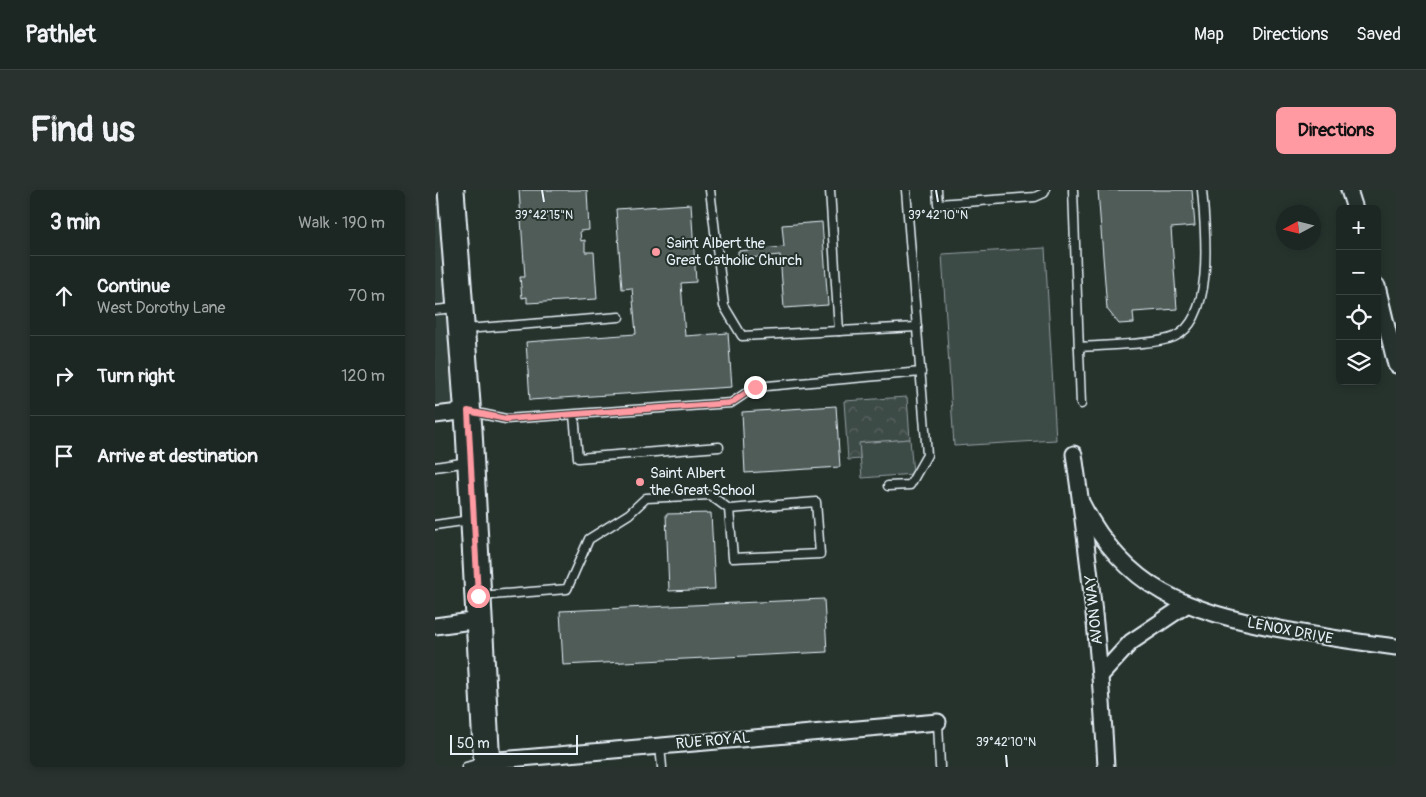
<!DOCTYPE html>
<html lang="en">
<head>
<meta charset="utf-8">
<style>
  body { margin:0; font-family:Pangolin,sans-serif; background:#29322f; color:#f1f3f6 }
  .controls { position:absolute; right:15px; top:15px; display:grid; overflow:hidden; border-radius:8px; box-shadow:0 2px 8px #0003 }
  .controls button { width:45px; height:45px; display:grid; place-items:center; padding:0; border:0; border-bottom:1px solid #3a4340; background:#1c2622; color:#f1f3f6; font:25px sans-serif }
  .compass { position:absolute; left:841px; top:15px; width:45px; height:45px; border-radius:50%; background:#1c2622; box-shadow:0 2px 8px #0003; rotate:263deg }
  .scale { position:absolute; left:15px; bottom:12px; width:128px; box-sizing:border-box; padding-left:5px; border:2px solid #e8f1f8; border-top:0; font-size:14px; line-height:18px; white-space:nowrap; color:#e8f1f8; -webkit-text-stroke:4px #26332d; paint-order:stroke }
  .stop { position:absolute; width:15px; height:15px; margin:-11px; border:4px solid #ff9aa2; border-radius:50%; background:#fff }
  .stop.end { background:#ff9aa2; border-color:#fff; box-shadow:0 1px 5px #0008 }
  .list { margin:0; padding:0; list-style:none }
  h2 { display:flex; justify-content:space-between; align-items:center; height:65px; margin:0; padding:0 20px; font-size:21px }
  h2 small { font-size:16px; font-weight:400; color:#a0a5a5 }
  .list li { display:grid; grid-template-columns:32px 1fr auto; gap:15px; align-items:center; box-sizing:border-box; height:80px; padding:0 20px; border-top:1px solid #3a4340 }
  .list b { display:block; font-size:19px; white-space:nowrap }
  .list p { margin:0; font-size:16px; white-space:nowrap; color:#a0a5a5 }
  .list em { font-size:16px; font-style:normal; color:#a0a5a5 }
  .icon { flex:none; width:28px; height:28px; fill:none; stroke:currentColor; stroke-width:2; stroke-linecap:round; stroke-linejoin:round }
  .map { position:relative; flex:none; width:961px; height:577px; overflow:hidden; border-radius:8px }
  header { display:flex; align-items:center; gap:30px; box-sizing:border-box; height:70px; padding:0 25px; background:#1c2622; border-bottom:1px solid #3a4340 }
  header strong { font-size:24px }
  nav { display:flex; gap:28px; margin-inline-start:auto; font-size:18px }
  .intro { display:flex; align-items:center; justify-content:space-between; box-sizing:border-box; height:120px; padding:0 30px }
  h1 { margin:0; font-size:35px }
  .button { padding:12px 22px; border-radius:8px; background:#ff9aa2; color:#111; font-size:18px; font-weight:700 }
  main { display:flex; gap:30px; padding:0 30px }
  aside { flex:1; background:#1c2622; border-radius:8px; box-shadow:0 2px 8px #0003 }
  .map>svg:first-child { display:block }
</style>
</head>
<body>
<header>
<strong>Pathlet</strong>
<nav><a>Map</a><a>Directions</a><a>Saved</a></nav>
</header>
<div class="intro"><h1>Find us</h1><a class="button">Directions</a></div>
<main>
<aside>
<h2>3 min<small>Walk · 190 m</small></h2>
<ul class="list">
<li><svg class="icon" aria-label="ahead" viewBox="0 0 24 24"><path d="M12 20V5M6 11l6-6 6 6"/></svg><div><b>Continue</b><p>West Dorothy Lane</p></div><em>70 m</em></li>
<li><svg class="icon" aria-label="right" viewBox="0 0 24 24"><path d="M7 20v-9h11M14 6l5 5-5 5"/></svg><div><b>Turn right</b></div><em>120 m</em></li>
<li><svg class="icon" aria-label="arrive" viewBox="0 0 24 24"><path d="M6 21V4h12l-3 4 3 4H6"/></svg><div><b>Arrive at destination</b></div></li>
</ul>
</aside>
<div class="map">
<svg width="961" height="577" viewBox="0 0 961 577">
  <defs>
    <pattern id="park-crowns" width="20" height="18" patternUnits="userSpaceOnUse" patternTransform="scale(1.25)"><rect width="20" height="18" fill="#3e4b47"/><path d="M2 6a3 3 0 1 1 6 0M12 15a3 3 0 1 1 6 0" fill="none" stroke="#5a6562"/></pattern>
  </defs>
  <rect width="100%" height="100%" fill="#26332d"/>
  <filter id="ink" filterUnits="userSpaceOnUse"><feTurbulence type="fractalNoise" baseFrequency=".02" numOctaves="2"/><feDisplacementMap in="SourceGraphic" scale="10" xChannelSelector="R" yChannelSelector="G"/><feConvolveMatrix kernelMatrix="1 2 1 2 8 2 1 2 1" color-interpolation-filters="sRGB"/></filter>
  <g filter="url(#ink)">
    <polygon fill="#333f3a" points="0,0 16,0 33,221 0,226"/>
    <polygon fill="url(#park-crowns)" stroke="#939ea0" points="472,207 475,249 425,253 425,269 413,270 409,211"/>
    <g fill="#3e4b47" stroke="#939ea0">
      <polygon points="610,58 621,250 519,256 507,64"/>
      <polygon points="475,249 478,284 427,288 424,253"/>
    </g>
    <g fill="#505c59" stroke="#e8f1f8">
      <polygon points="84,0 152,0 154,40 145,41 146,51 150,50 150,62 159,62 162,109 92,113 92,107 87,108 85,87 90,87"/>
      <polygon points="663,0 757,0 760,36 736,38 742,119 698,122 699,133 684,134 672,119"/>
      <polygon points="256,14 261,92 246,93 250,146 293,143 297,197 95,210 91,152 201,144 197,98 187,99 181,19"/>
      <polygon points="387,32 393,115 349,118 345,65 303,69 303,61 349,57 347,35"/>
      <polygon points="401,216 405,277 310,283 307,222"/>
      <polygon points="276,323 280,399 234,401 231,324"/>
      <polygon points="389,409 392,462 128,475 125,421"/>
    </g>
    <g fill="none" stroke-linecap="round" stroke-linejoin="round">
      <g stroke="#e8f1f8" stroke-width="11">
        <g id="service">
          <polyline points="275,0 289,116 307,146 482,137"/>
          <polyline points="395,0 404,141"/>
          <polyline points="502,0 503,14 600,7 609,3 610,0"/>
          <polyline points="638,0 646,214"/>
          <polyline points="0,120 20,118"/>
          <polyline points="31,139 184,127"/>
          <path d="M644,157C667,155 720,155 739,147C781,129 770,36 767,0"/>
          <polyline points="37,222 71,229 296,213 320,197 486,182"/>
          <polyline points="139,225 143,268 284,257"/>
          <polyline points="0,277 33,272"/>
          <polyline points="453,296 475,295 492,265 471,0"/>
          <polyline points="0,335 35,330"/>
          <polyline points="45,406 132,399 154,349 194,324 211,308 275,305 294,319 381,312 385,364 298,368 294,319"/>
          <polyline points="503,532 505,577"/>
          <polyline points="225,556 227,577"/>
          <polyline points="31,577 48,572"/>
        </g>
      </g>
      <g stroke="#e8f1f8" stroke-width="19">
        <g id="minor">
          <polyline points="914,0 920,19"/>
          <polyline points="942,96 961,175"/>
          <polyline points="0,225 33,221"/>
          <path d="M639,264C654,368 666,472 671,577"/>
          <path d="M646,312C691,401 753,421 845,439C883,446 922,452 961,457"/>
          <polyline points="0,436 44,430"/>
          <polyline points="666,485 696,452 751,415"/>
          <polyline points="52,571 503,532"/>
        </g>
      </g>
      <g stroke="#e8f1f8" stroke-width="29">
        <polyline id="primary" points="16,0 34,240 52,577"/>
      </g>
      <use href="#service" stroke="#26332d" stroke-width="8"/>
      <use href="#minor" stroke="#26332d" stroke-width="15"/>
      <use href="#primary" stroke="#26332d" stroke-width="25"/>
    </g>
  </g>
  <g fill="none" stroke-linecap="round" stroke-linejoin="round" filter="url(#ink)">
    <polyline stroke="#ff9aa2" stroke-width="6" points="43,406 33,221 71,229 296,213 320,197"/>
  </g>
  <path fill="none" stroke="#e8f1f8" stroke-width="2" d="M107,0L109,12M501,0L503,12M571,565L572,577"/>
  <g fill="#ff9aa2" stroke="#26332d" stroke-width="2">
    <circle cx="221" cy="62" r="5"/>
    <circle cx="205" cy="292" r="5"/>
  </g>
  <g text-anchor="middle" dominant-baseline="central" stroke-width="4" stroke-linejoin="round" paint-order="stroke">
    <g font-size="15" fill="#e8f1f8" stroke="#26332d" text-anchor="start">
      <text x="231" y="53">Saint Albert the<tspan x="231" dy="17">Great Catholic Church</tspan></text>
      <text x="215" y="283">Saint Albert<tspan x="215" dy="17">the Great School</tspan></text>
    </g>
    <g font-size="15" fill="#e8f1f8" stroke="#26332d">
      <text transform="translate(659 420) rotate(-96)">AVON WAY</text>
      <text transform="translate(855 441) rotate(11)">LENOX DRIVE</text>
      <text transform="translate(278 551) rotate(-5)">RUE ROYAL</text>
    </g>
  </g>
  <g font-size="12" text-anchor="middle" fill="#e8f1f8" stroke="#26332d" stroke-width="4" stroke-linejoin="round" paint-order="stroke">
    <text x="109" y="29">39°42'15"N</text>
    <text x="503" y="29">39°42'10"N</text>
    <text x="571" y="556">39°42'10"N</text>
  </g>
</svg>
<div class="controls">
<button>+</button>
<button>−</button>
<button><svg class="icon" aria-label="locate" viewBox="0 0 24 24"><circle cx="12" cy="12" r="6"/><path d="M12 2v4M12 18v4M2 12h4M18 12h4"/></svg></button>
<button><svg class="icon" aria-label="layers" viewBox="0 0 24 24"><path d="M12 4l9 5-9 5-9-5zM3 14l9 5 9-5"/></svg></button>
</div>
<svg class="compass" viewBox="-18 -18 36 36"><path d="M0-13l5 13h-10z" fill="#e53935"/><path d="M0 13l5-13h-10z" fill="#a0a5a5"/></svg>
<div class="scale">50 m</div>
<div class="stop" style="left:43px;top:406px"></div>
<div class="stop end" style="left:320px;top:197px"></div>
</div>
</main>
</body>
</html>
